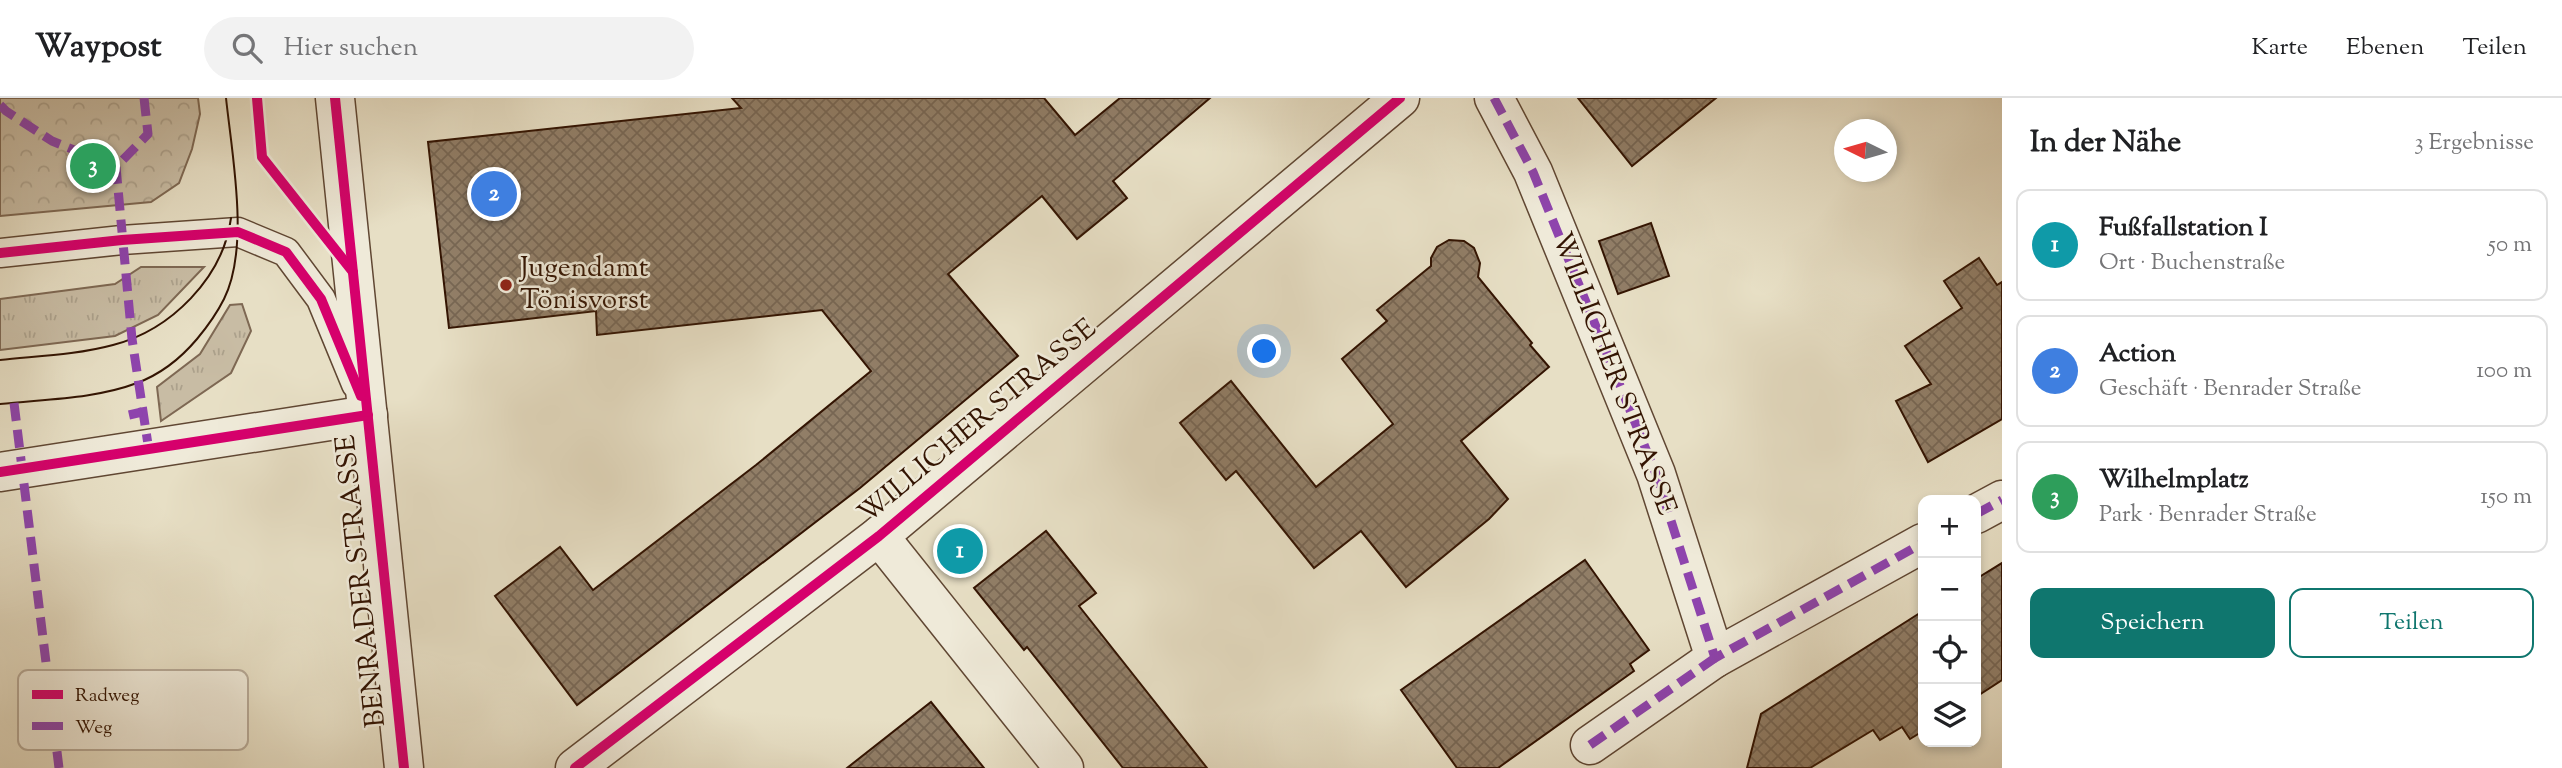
<!DOCTYPE html>
<html lang="de">
<head>
<meta charset="utf-8">
<style>
  body { margin:0; font-family:"Sorts Mill Goudy",serif; background:#f2f2f2; color:#202124 }
  .controls { position:absolute; right:21px; bottom:21px; display:grid; overflow:hidden; border-radius:14px; box-shadow:0 4px 10px #0003 }
  .controls button { width:63px; height:63px; display:grid; place-items:center; padding:0; border:0; border-bottom:2px solid #e0e0e0; background:#fff; color:#202124; font:35px sans-serif }
  .compass { position:absolute; left:1834px; top:21px; width:63px; height:63px; border-radius:50%; background:#fff; box-shadow:0 4px 10px #0003; rotate:275deg }
  .you { position:absolute; left:1265px; top:254px; width:24px; height:24px; margin:-18px; border:5px solid #fff; border-radius:50%; background:#1a73e8; box-shadow:0 0 0 10px #1a73e833 }
  .badge { display:grid; place-items:center; width:46px; height:46px; border-radius:50%; background:#0f766e; color:#fff; font-size:23px; font-weight:700 }
  .pin { position:absolute; translate:-50% -50%; border:4px solid #fff; box-shadow:0 2px 7px #0006 }
  .list { margin:0; padding:0; list-style:none }
  h2 { display:flex; justify-content:space-between; align-items:center; height:91px; margin:0; padding:0 28px; font-size:30px }
  h2 small { font-size:23px; font-weight:400; color:#757577 }
  .list li { display:grid; grid-template-columns:46px 1fr auto; gap:21px; align-items:center; box-sizing:border-box; height:112px; margin:0 14px 14px; padding:0 14px; border:2px solid #e0e0e0; border-radius:14px }
  .list b { display:block; font-size:26px; white-space:nowrap }
  .list p { margin:0; font-size:23px; white-space:nowrap; color:#757577 }
  .list em { font-size:23px; font-style:normal; color:#757577 }
  .actions { display:flex; gap:14px; padding:21px 28px }
  .actions a { flex:1; padding:16px 0; border:2px solid #0f766e; border-radius:14px; text-align:center; font-size:24px; color:#0f766e }
  .actions .main { background:#0f766e; color:#fff }
  .icon { flex:none; width:38px; height:38px; fill:none; stroke:currentColor; stroke-width:2; stroke-linecap:round; stroke-linejoin:round }
  .map { position:relative; flex:none; width:2002px; height:670px; overflow:hidden }
  header { display:flex; align-items:center; gap:42px; box-sizing:border-box; height:98px; padding:0 35px; background:#fff; border-bottom:2px solid #e0e0e0 }
  header strong { font-size:33px }
  nav { display:flex; gap:38px; margin-inline-start:auto; font-size:24px }
  .search { width:490px; height:63px; background:#f2f2f2; display:flex; align-items:center; gap:18px; box-sizing:border-box; padding:0 24px; border-radius:38px; color:#757577; font-size:26px }
  main { display:flex }
  aside { flex:1; background:#fff }
  .map>svg:first-child { display:block }
</style>
</head>
<body>
<header>
<strong>Waypost</strong>
<div class="search"><svg class="icon" aria-label="search" viewBox="0 0 24 24"><circle cx="10" cy="10" r="6"/><path d="M15 15l6 6"/></svg>Hier suchen</div>
<nav><a>Karte</a><a>Ebenen</a><a>Teilen</a></nav>
</header>
<main>
<div class="map">
<svg width="2002" height="670" viewBox="0 0 2002 670">
  <defs>
    <pattern id="grass-tufts" width="24" height="20" patternUnits="userSpaceOnUse" patternTransform="scale(1.75)"><rect width="24" height="20" fill="#c8bca4"/><path d="M3 7l-1-3M5 7V3M7 7l1-3M15 17l-1-3M17 17v-4M19 17l1-3" fill="none" stroke="#aca18c"/></pattern>
    <pattern id="forest-crowns" width="20" height="18" patternUnits="userSpaceOnUse" patternTransform="scale(1.75)"><rect width="20" height="18" fill="#c8bca4"/><path d="M2 6a3 3 0 1 1 6 0M12 15a3 3 0 1 1 6 0" fill="none" stroke="#aca18c"/></pattern>
    <pattern id="building-cross-hatch" width="8" height="8" patternUnits="userSpaceOnUse" patternTransform="scale(1.75)"><rect width="8" height="8" fill="#917e67"/><path d="M0 0l8 8M0 8l8-8" fill="none" stroke="#776653"/></pattern>
  </defs>
  <rect width="100%" height="100%" fill="#e7dfc5"/>
  <filter id="stains"><feTurbulence type="fractalNoise" baseFrequency=".00286" numOctaves="4"/><feColorMatrix values="0 0 0 0 .2 0 0 0 0 .09 0 0 0 0 .02 0 0 0 .5 -.17"/></filter>
  <radialGradient id="worn" r=".72"><stop offset=".6" stop-color="#630" stop-opacity="0"/><stop offset="1" stop-color="#630" stop-opacity=".3"/></radialGradient>
  <g fill="url(#grass-tufts)" stroke="#7e6853" stroke-width="2">
    <polygon points="141,169 204,169 158,217 115,238 0,252 0,201 115,186"/>
    <polygon points="242,206 251,233 231,275 161,323 157,289 200,256 230,207"/>
  </g>
  <polygon fill="url(#forest-crowns)" stroke="#7e6853" stroke-width="2" points="0,0 198,0 200,16 192,51 179,85 151,104 0,118"/>
  <g fill="url(#building-cross-hatch)" stroke="#331402" stroke-width="2">
    <polygon points="732,0 1044,0 1075,37 1120,0 1210,0 1113,83 1127,100 1077,141 1042,98 948,176 1018,258 860,390 577,607 495,498 560,449 593,492 756,367 871,273 822,212 597,237 596,213 449,230 428,44 741,10"/>
    <polygon points="1578,0 1716,0 1632,68"/>
    <polygon points="1651,125 1669,178 1618,196 1599,143"/>
    <polygon points="1449,142 1464,143 1474,150 1480,165 1478,179 1532,245 1530,247 1549,269 1461,343 1508,401 1489,421 1406,489 1361,433 1314,470 1236,373 1226,382 1180,325 1231,283 1316,389 1393,326 1342,261 1387,223 1377,212 1431,168 1431,160 1437,149"/>
    <polygon points="1979,160 1997,187 2002,184 2002,321 1928,364 1896,303 1931,286 1905,248 1962,210 1944,183"/>
    <polygon points="1046,433 1096,495 1079,508 1207,670 1123,670 1027,549 1024,552 974,490"/>
    <polygon points="1585,462 1649,552 1630,566 1634,573 1498,670 1457,670 1401,592"/>
    <polygon points="2002,465 2002,582 1976,599 1976,481"/>
    <polygon points="1923,513 1923,633 1910,641 1902,629 1880,642 1873,632 1810,670 1747,670 1761,616"/>
    <polygon points="931,604 984,670 847,670"/>
  </g>
  <g fill="none" stroke-linecap="round" stroke-linejoin="round">
    <g stroke="#604733" stroke-width="31">
      <polyline id="lane" points="0,155 122,142 238,134 286,154 321,201 356,286"/>
    </g>
    <g stroke="#604733" stroke-width="41">
      <g id="street">
        <polyline points="335,0 404,670"/>
        <polyline points="1494,0 1533,74 1656,376 1715,560 1923,445"/>
        <polyline points="0,374 368,317"/>
        <polyline points="1976,416 2002,402"/>
        <polyline points="879,438 1064,670"/>
        <polyline points="1590,647 1715,560"/>
        <polyline points="575,670 879,438 1400,0"/>
      </g>
    </g>
    <use href="#lane" stroke="#efead9" stroke-width="28"/>
    <use href="#street" stroke="#efead9" stroke-width="38"/>
    <g stroke="#331402" stroke-width="2">
      <path d="M0,262C37,258 76,257 113,247C171,232 223,180 231,120"/>
      <path d="M0,306C45,301 95,301 137,285C161,276 181,260 197,241C207,229 217,215 224,201C250,149 232,57 226,0"/>
    </g>
    <g stroke="#8e44ad" stroke-width="9" stroke-dasharray="18 9" stroke-linecap="butt">
      <polyline points="144,0 148,36 116,69 132,241 149,353"/>
      <polyline points="1494,0 1533,74 1656,376 1715,560 1923,445"/>
      <polyline points="0,7 6,13 52,43 116,69"/>
      <polyline points="14,305 59,670"/>
      <polyline points="129,317 142,314"/>
      <polyline points="1976,416 2002,402"/>
      <polyline points="1590,647 1715,560"/>
    </g>
    <g stroke="#efead9" stroke-width="15">
      <g id="cycleway">
        <polyline points="257,0 262,59 353,174"/>
        <polyline points="335,0 404,670"/>
        <polyline points="0,155 122,142 238,134 286,154 321,201 361,298"/>
        <polyline points="0,374 368,317"/>
        <polyline points="575,670 879,438 1400,0"/>
      </g>
    </g>
    <use href="#cycleway" stroke="#d6006c" stroke-width="10"/>
  </g>
  <circle fill="#8f2418" stroke="#efead9" stroke-width="2.5" cx="506" cy="187" r="7"/>
  <g text-anchor="middle" dominant-baseline="central" stroke-width="5" stroke-linejoin="round" paint-order="stroke">
    <g font-size="28" fill="#331402" stroke="#efead9" text-anchor="start">
      <text x="520" y="171">Jugendamt<tspan x="520" dy="32">Tönisvorst</tspan></text>
    </g>
    <g font-size="28" fill="#331402" stroke="#efead9">
      <text transform="translate(1613 276) rotate(69)">WILLICHER STRASSE</text>
      <text transform="translate(978 324) rotate(-40)">WILLICHER STRASSE</text>
      <text transform="translate(362 483) rotate(-96)">BENRADER STRASSE</text>
    </g>
  </g>
  <rect x="18" y="572" width="230" height="80" rx="10" fill="#efead9" stroke="#b7aa98" stroke-width="2"/>
  <rect x="32" y="592" width="31" height="9" fill="#d6006c"/>
  <rect x="32" y="624" width="31" height="8" fill="#8e44ad"/>
  <g font-size="19" fill="#331402">
    <text x="75" y="603">Radweg</text>
    <text x="75" y="635">Weg</text>
  </g>
  <rect width="100%" height="100%" filter="url(#stains)"/>
  <rect width="100%" height="100%" fill="url(#worn)"/>
</svg>
<div class="controls">
<button>+</button>
<button>−</button>
<button><svg class="icon" aria-label="locate" viewBox="0 0 24 24"><circle cx="12" cy="12" r="6"/><path d="M12 2v4M12 18v4M2 12h4M18 12h4"/></svg></button>
<button><svg class="icon" aria-label="layers" viewBox="0 0 24 24"><path d="M12 4l9 5-9 5-9-5zM3 14l9 5 9-5"/></svg></button>
</div>
<svg class="compass" viewBox="-18 -18 36 36"><path d="M0-13l5 13h-10z" fill="#e53935"/><path d="M0 13l5-13h-10z" fill="#757577"/></svg>
<div class="you"></div>
<div class="pin badge" style="left:960px;top:453px;background:#0f9aa8">1</div>
<div class="pin badge" style="left:494px;top:96px;background:#3f7fe0">2</div>
<div class="pin badge" style="left:93px;top:68px;background:#2e9e5b">3</div>
</div>
<aside>
<h2>In der Nähe<small>3 Ergebnisse</small></h2>
<ul class="list">
<li><span class="badge" style="background:#0f9aa8">1</span><div><b>Fußfallstation I</b><p>Ort · Buchenstraße</p></div><em>50 m</em></li>
<li><span class="badge" style="background:#3f7fe0">2</span><div><b>Action</b><p>Geschäft · Benrader Straße</p></div><em>100 m</em></li>
<li><span class="badge" style="background:#2e9e5b">3</span><div><b>Wilhelmplatz</b><p>Park · Benrader Straße</p></div><em>150 m</em></li>
</ul>
<div class="actions"><a class="main">Speichern</a><a>Teilen</a></div>
</aside>
</main>
</body>
</html>
